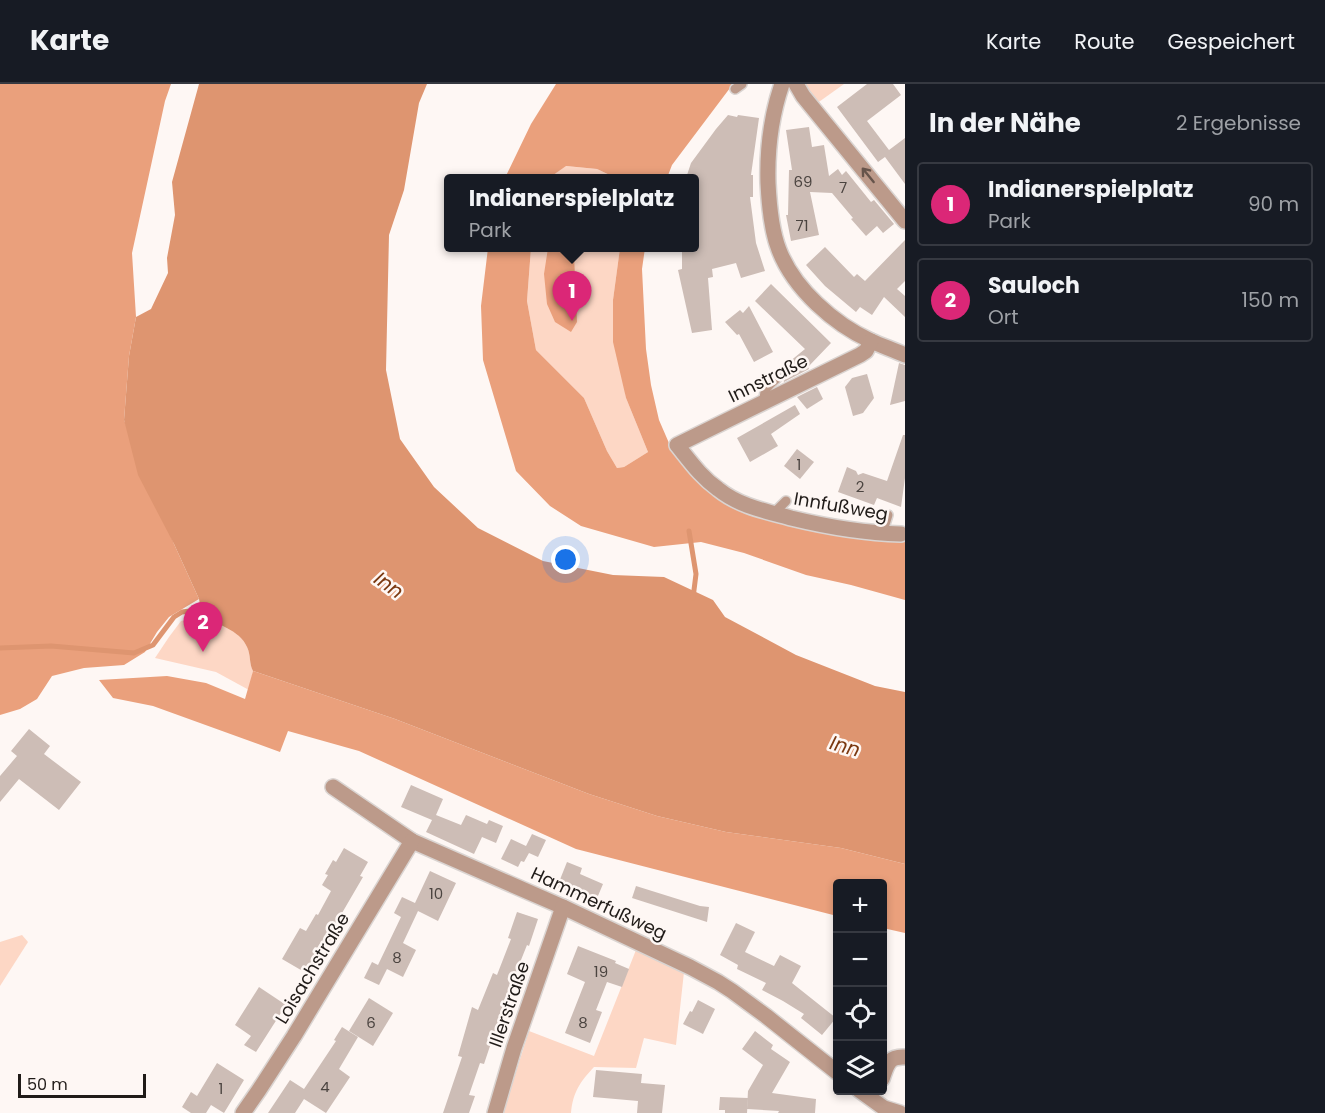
<!DOCTYPE html>
<html lang="de">
<head>
<meta charset="utf-8">
<style>
  body { margin:0; font-family:Poppins,sans-serif; background:#20242c; color:#f1f3f6 }
  .controls { position:absolute; right:18px; bottom:18px; display:grid; overflow:hidden; border-radius:6px; box-shadow:0 3px 9px #0003 }
  .controls button { width:54px; height:54px; display:grid; place-items:center; padding:0; border:0; border-bottom:2px solid #363941; background:#171b24; color:#f1f3f6; font:30px sans-serif }
  .scale { position:absolute; left:18px; bottom:15px; width:128px; box-sizing:border-box; padding-left:6px; border:3px solid #201b18; border-top:0; font-size:16px; line-height:21px; white-space:nowrap; color:#201b18; -webkit-text-stroke:4px #fef7f4; paint-order:stroke }
  .you { position:absolute; left:566px; top:476px; width:21px; height:21px; margin:-15px; border:4px solid #fff; border-radius:50%; background:#1a73e8; box-shadow:0 0 0 9px #1a73e833 }
  .badge { display:grid; place-items:center; width:39px; height:39px; border-radius:50%; background:#db2777; color:#fff; font-size:20px; font-weight:700 }
  .pin { position:absolute; translate:-50% -50px; filter:drop-shadow(0 2px 3px #0008) }
  .pin::after { content:''; position:absolute; top:32px; width:21px; height:18px; background:inherit; clip-path:polygon(0 0,100% 0,50% 100%) }
  .popup { position:absolute; left:444px; top:90px; width:255px; height:78px; box-sizing:border-box; display:grid; place-content:center; border-radius:6px; background:#171b24; filter:drop-shadow(0 2px 4px #0005); font-size:20px; white-space:nowrap; color:#9ea1a6 }
  .popup b { font-size:22px; color:#f1f3f6 }
  .popup::after { content:''; position:absolute; left:50%; top:100%; margin-left:-12px; border:12px solid transparent; border-top-color:#171b24 }
  .list { margin:0; padding:0; list-style:none }
  h2 { display:flex; justify-content:space-between; align-items:center; height:78px; margin:0; padding:0 24px; font-size:26px }
  h2 small { font-size:20px; font-weight:400; color:#9ea1a6 }
  .list li { display:grid; grid-template-columns:39px 1fr auto; gap:18px; align-items:center; box-sizing:border-box; height:84px; margin:0 12px 12px; padding:0 12px; border:2px solid #363941; border-radius:6px }
  .list b { display:block; font-size:22px; white-space:nowrap }
  .list p { margin:0; font-size:20px; white-space:nowrap; color:#9ea1a6 }
  .list em { font-size:20px; font-style:normal; color:#9ea1a6 }
  .icon { flex:none; width:33px; height:33px; fill:none; stroke:currentColor; stroke-width:2; stroke-linecap:round; stroke-linejoin:round }
  .map { position:relative; flex:none; width:905px; height:1029px; overflow:hidden }
  header { display:flex; align-items:center; gap:36px; box-sizing:border-box; height:84px; padding:0 30px; background:#171b24; border-bottom:2px solid #363941 }
  header strong { font-size:28px }
  nav { display:flex; gap:33px; margin-inline-start:auto; font-size:21px }
  main { display:flex }
  aside { flex:1; background:#171b24 }
  .map>svg:first-child { display:block }
</style>
</head>
<body>
<header>
<strong>Karte</strong>
<nav><a>Karte</a><a>Route</a><a>Gespeichert</a></nav>
</header>
<main>
<div class="map">
<svg width="905" height="1029" viewBox="0 0 905 1029">
  <rect width="100%" height="100%" fill="#fef7f4"/>
  <g fill="#fdd7c5">
    <polygon points="804,0 844,0 816,20"/>
    <polygon points="565,82 597,85 616,94 549,94"/>
    <polygon points="531,164 620,164 613,216 626,314 648,368 624,383 617,384 607,367 584,314 536,266 527,217"/>
    <path d="M202,532C216,540 240,546 247,563C251,571 249,580 253,587L249,606L216,588L155,574L169,553L181,537Z"/>
    <polygon points="22,851 28,858 0,902 0,858"/>
    <path d="M636,866L684,888L676,961L644,954L636,984L594,983C580,998 573,1008 571,1029H503L529,947L594,972Z"/>
  </g>
  <g fill="#eaa07c">
    <polygon points="0,0 171,0 165,17 132,169 136,233 129,272 124,336 174,460 199,515 169,533 157,548 145,568 124,581 84,584 52,592 37,615 20,625 0,631"/>
    <polygon points="556,0 733,0 672,81 667,94 616,94 597,85 566,82 549,94 505,94 531,40"/>
    <polygon points="488,164 531,164 527,217 536,266 584,314 607,367 617,384 624,383 648,368 626,314 613,258 613,216 620,164 645,164 642,185 646,265 651,301 659,336 672,366 733,423 768,436 830,448 905,447 905,516 851,501 806,491 744,469 701,458 654,463 581,442 550,422 516,387 483,276 481,222"/>
    <polygon points="548,164 575,164 574,171 577,238 571,248 555,238 547,220 544,190"/>
    <polygon points="253,587 395,635 589,710 657,732 726,748 841,764 905,780 905,849 883,844 882,800 838,800 837,832 576,765 359,667 288,647 280,668 153,622 113,614 99,596 167,592 206,599 245,615"/>
  </g>
  <path fill="#de9570" d="M199,0H427L419,19L404,106L389,151L386,286L400,355L434,403L478,444L543,477L613,491L664,493L713,516L725,533L796,571L875,602L905,608V780L841,764L726,748L657,732L589,710L395,635L253,587C249,580 251,571 247,563C240,546 216,540 202,532L199,515L174,460L138,391L124,336L129,272L136,233L151,225L168,189L167,174L175,131L172,98Z"/>
  <g fill="none" stroke-linecap="round" stroke-linejoin="round">
    <g stroke="#de9570" stroke-width="5">
      <polyline points="689,447 696,490 693,514"/>
      <polyline points="0,564 51,562 134,569 153,561 174,533 182,528 206,525"/>
    </g>
  </g>
  <g fill="#cdbdb6">
    <polygon points="867,0 893,0 901,11 867,37 889,66 905,54 905,100 885,73 878,78 837,23"/>
    <polygon points="728,31 737,33 738,31 759,34 751,91 753,91 753,113 750,113 756,159 765,187 741,194 736,179 712,185 713,193 708,194 712,246 692,249 678,186 682,185 682,164 695,164 695,94 686,94 691,79 716,45"/>
    <polygon points="809,43 812,63 824,61 829,92 838,85 842,91 846,87 871,118 874,116 894,140 883,149 877,142 866,152 851,135 853,134 832,109 810,108 819,151 791,157 786,131 788,131 789,86 792,86 786,46"/>
    <polygon points="905,156 905,197 897,205 905,212 905,233 884,213 872,231 860,223 856,228 825,202 806,181 825,163 854,193 857,190 865,197"/>
    <polygon points="771,200 831,259 808,283 809,285 784,298 782,290 778,287 805,265 755,217"/>
    <polygon points="749,222 773,268 754,278 739,250 737,251 725,238 740,226 743,229"/>
    <polygon points="899,279 905,281 905,317 890,321"/>
    <polygon points="867,290 874,314 863,329 853,332 845,303 852,294"/>
    <polygon points="817,303 823,315 807,325 797,313"/>
    <polygon points="795,321 800,330 771,350 778,362 750,378 737,354"/>
    <polygon points="903,351 905,351 905,394 901,423 877,414 874,421 838,408 847,383 856,387 858,391 863,389 887,397"/>
    <polygon points="797,365 814,378 800,395 784,382"/>
    <polygon points="29,645 50,662 44,670 81,698 59,726 19,695 0,718 0,692 17,672 11,667"/>
    <polygon points="411,701 443,715 436,731 461,741 466,731 487,740 489,736 503,742 496,759 482,753 474,770 426,748 432,736 401,723"/>
    <polygon points="532,750 546,756 538,773 529,769 524,778 521,777 518,783 501,775 511,755 526,762"/>
    <polygon points="344,764 368,778 360,792 363,793 335,841 338,843 328,860 324,858 306,889 282,875 300,844 306,847 316,830 318,831 331,807 322,801 328,791 325,790 333,776 336,778"/>
    <polygon points="567,778 582,784 580,790 603,800 595,819 557,803"/>
    <polygon points="430,787 456,799 438,837 418,827 403,859 416,866 403,893 387,885 379,901 364,894 372,878 378,881 401,833 394,829 402,813 415,819"/>
    <polygon points="636,802 700,822 709,823 707,838 632,814"/>
    <polygon points="517,828 538,835 529,862 527,861 509,906 516,909 503,936 499,935 484,980 480,979 469,1011 475,1012 469,1029 443,1029 462,973 458,972 472,923 478,926 493,889 497,891 511,855 508,854"/>
    <polygon points="736,839 755,848 745,868 774,882 780,871 801,882 792,899 836,934 822,951 801,934 804,930 783,917 762,906 766,899 737,885 738,881 720,871"/>
    <polygon points="578,862 616,877 615,879 629,885 622,903 607,898 596,926 602,928 590,959 565,949 585,898 567,890"/>
    <polygon points="259,903 286,921 256,968 244,961 251,952 235,941"/>
    <polygon points="369,914 393,929 373,962 349,947"/>
    <polygon points="698,916 715,925 703,950 683,940 690,927 692,928"/>
    <polygon points="342,943 358,953 339,985 350,993 326,1029 304,1015 295,1029 268,1029 290,996 304,1005 336,957 334,956"/>
    <polygon points="755,947 773,961 771,965 790,978 772,1009 816,1015 815,1029 778,1029 779,1027 747,1025 748,1007 763,981 742,965"/>
    <polygon points="217,979 244,996 224,1029 211,1021 206,1029 191,1029 182,1023 191,1008 197,1012"/>
    <polygon points="596,986 642,990 641,999 665,1001 662,1029 637,1029 638,1017 593,1013"/>
    <polygon points="720,1013 748,1014 747,1029 725,1029 725,1026 719,1026"/>
  </g>
  <g fill="none" stroke-linecap="round" stroke-linejoin="round">
    <g stroke="#dad4d1" stroke-width="12">
      <g id="lane">
        <polyline points="735,5 742,0"/>
        <path d="M765,317C762,306 769,301 777,294"/>
        <polyline points="774,429 786,417"/>
        <polyline points="882,450 888,431"/>
      </g>
    </g>
    <g stroke="#dad4d1" stroke-width="18">
      <g id="street">
        <path d="M782,0C771,32 767,65 768,99C769,120 771,146 779,166C794,205 834,240 871,257C882,262 894,266 905,271"/>
        <polyline points="796,0 803,12 905,137"/>
        <path d="M871,257L866,267L860,271L677,361C690,377 701,393 718,405C739,422 765,427 791,434C828,443 863,449 901,450"/>
        <polyline points="333,703 412,757 563,823 690,883 718,898 732,907 766,932 838,989"/>
        <path d="M882,995C887,981 888,972 905,973"/>
        <polyline points="859,1006 884,1024 900,1029"/>
        <polyline points="243,1029 259,1006 294,952 412,757"/>
        <polyline points="495,1029 514,964 563,823"/>
      </g>
    </g>
    <use href="#lane" stroke="#bc9a8a" stroke-width="9"/>
    <use href="#street" stroke="#bc9a8a" stroke-width="15"/>
  </g>
  <defs><path id="oneway-shaft" d="M-6 0H5M1.5-3L5.5 0L1.5 3" fill="none" stroke-width="1.6" stroke-linecap="round" stroke-linejoin="round" transform="scale(1.5)"/></defs>
  <use stroke="#66544b" href="#oneway-shaft" transform="translate(868 91) rotate(-129)"/>
  <g text-anchor="middle" dominant-baseline="central" stroke-width="5" stroke-linejoin="round" paint-order="stroke">
    <g font-size="15" fill="#4b4440">
      <text x="803" y="97">69</text>
      <text x="843" y="103">7</text>
      <text x="802" y="141">71</text>
      <text x="799" y="380">1</text>
      <text x="860" y="402">2</text>
      <text x="436" y="809">10</text>
      <text x="397" y="873">8</text>
      <text x="601" y="887">19</text>
      <text x="371" y="938">6</text>
      <text x="583" y="938">8</text>
      <text x="325" y="1002">4</text>
      <text x="221" y="1004">1</text>
    </g>
    <g font-size="18" fill="#201b18" stroke="#fef7f4">
      <text transform="translate(768 294) rotate(-26)">Innstraße</text>
      <text transform="translate(841 422) rotate(10)">Innfußweg</text>
      <text transform="translate(599 819) rotate(25)">Hammerfußweg</text>
      <text transform="translate(312 884) rotate(-59)">Loisachstraße</text>
      <text transform="translate(509 920) rotate(-71)">Illerstraße</text>
    </g>
    <g font-size="20" font-style="italic" fill="#7b3810" stroke="#fef7f4">
      <text transform="translate(389 501) rotate(36)">Inn</text>
      <text transform="translate(845 662) rotate(16)">Inn</text>
    </g>
  </g>
</svg>
<div class="controls">
<button>+</button>
<button>−</button>
<button><svg class="icon" aria-label="locate" viewBox="0 0 24 24"><circle cx="12" cy="12" r="6"/><path d="M12 2v4M12 18v4M2 12h4M18 12h4"/></svg></button>
<button><svg class="icon" aria-label="layers" viewBox="0 0 24 24"><path d="M12 4l9 5-9 5-9-5zM3 14l9 5 9-5"/></svg></button>
</div>
<div class="scale">50 m</div>
<div class="you"></div>
<div class="pin badge" style="left:572px;top:237px">1</div>
<div class="popup"><b>Indianerspielplatz</b>Park</div>
<div class="pin badge" style="left:203px;top:568px">2</div>
</div>
<aside>
<h2>In der Nähe<small>2 Ergebnisse</small></h2>
<ul class="list">
<li><span class="badge">1</span><div><b>Indianerspielplatz</b><p>Park</p></div><em>90 m</em></li>
<li><span class="badge">2</span><div><b>Sauloch</b><p>Ort</p></div><em>150 m</em></li>
</ul>
</aside>
</main>
</body>
</html>
